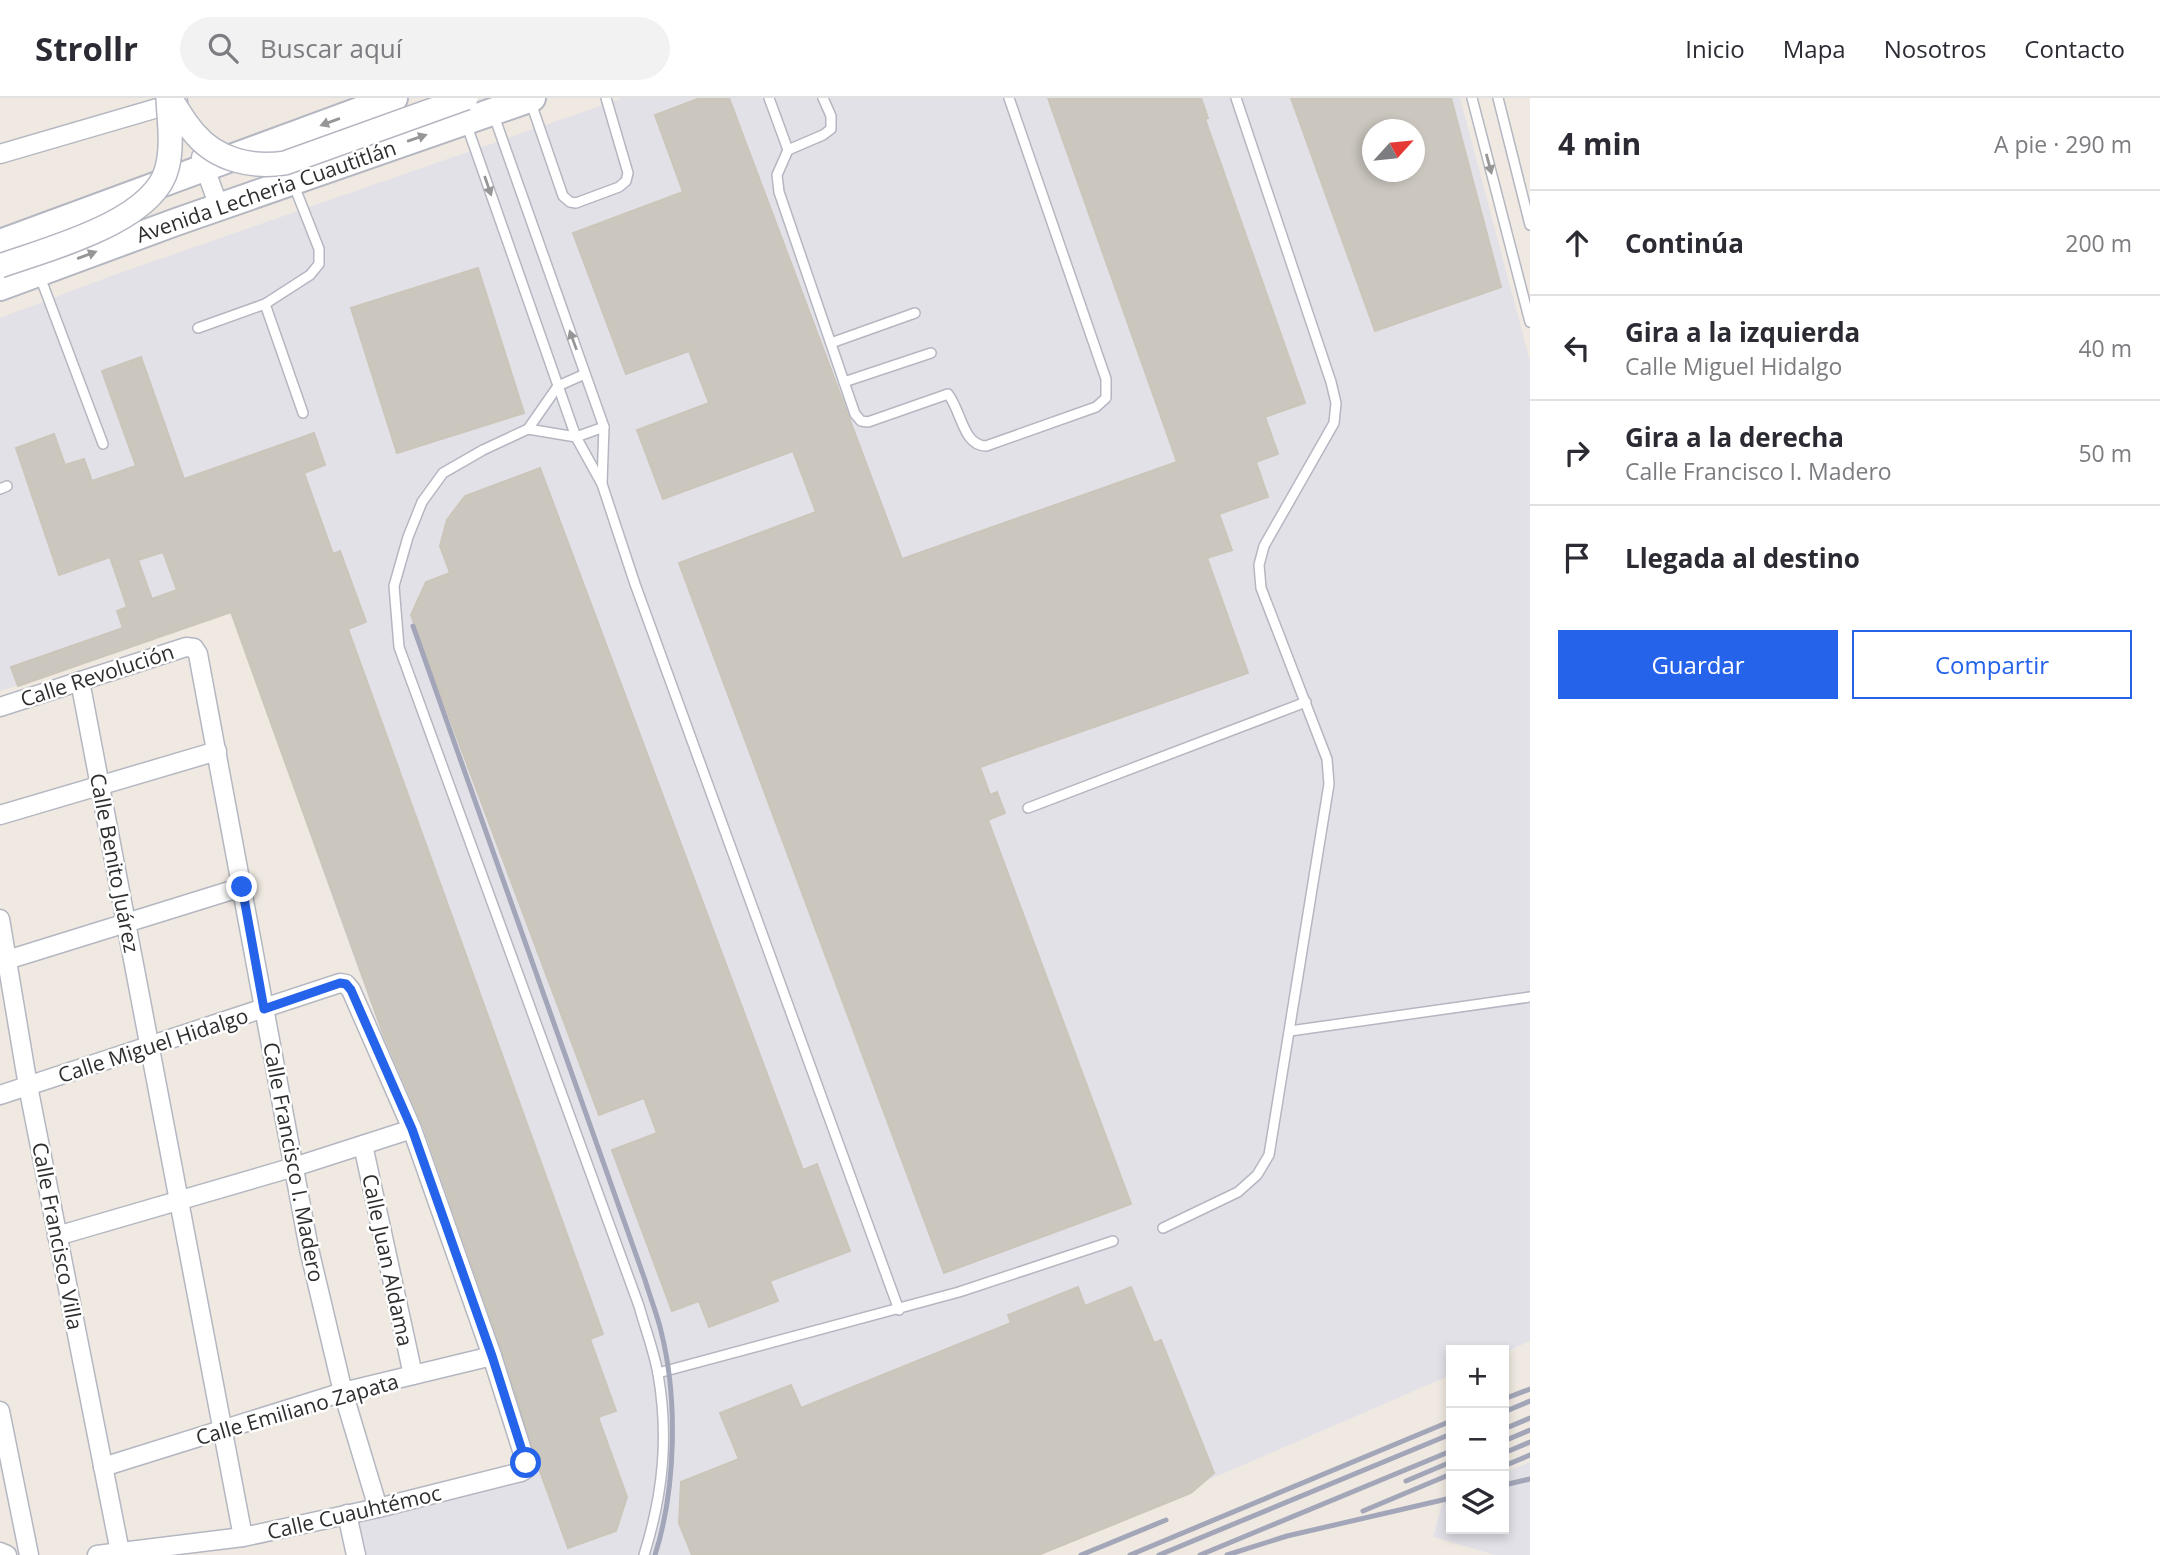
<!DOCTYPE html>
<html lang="es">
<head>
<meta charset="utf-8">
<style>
  body { margin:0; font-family:"Open Sans",sans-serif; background:#f2f2f3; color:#2b2b33 }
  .controls { position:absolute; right:21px; bottom:21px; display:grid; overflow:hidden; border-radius:0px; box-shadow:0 4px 10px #0003 }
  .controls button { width:63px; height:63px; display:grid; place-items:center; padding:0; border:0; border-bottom:2px solid #e1e1e2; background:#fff; color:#2b2b33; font:35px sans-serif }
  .compass { position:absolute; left:1362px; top:21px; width:63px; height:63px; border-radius:50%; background:#fff; box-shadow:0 4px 10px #0003; rotate:63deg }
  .stop { position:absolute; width:21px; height:21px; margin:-16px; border:5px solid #2563eb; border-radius:50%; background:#fff }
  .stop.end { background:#2563eb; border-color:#fff; box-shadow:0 2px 7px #0008 }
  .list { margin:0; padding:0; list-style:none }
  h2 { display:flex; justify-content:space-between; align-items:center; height:91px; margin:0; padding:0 28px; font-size:30px }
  h2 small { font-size:23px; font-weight:400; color:#7c7c81 }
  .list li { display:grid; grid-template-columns:46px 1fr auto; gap:21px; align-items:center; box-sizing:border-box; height:105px; padding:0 28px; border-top:2px solid #e1e1e2 }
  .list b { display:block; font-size:26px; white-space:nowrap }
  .list p { margin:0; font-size:23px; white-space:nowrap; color:#7c7c81 }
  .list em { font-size:23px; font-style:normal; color:#7c7c81 }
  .actions { display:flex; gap:14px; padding:21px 28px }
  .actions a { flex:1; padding:16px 0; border:2px solid #2563eb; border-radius:0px; text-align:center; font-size:24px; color:#2563eb }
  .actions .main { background:#2563eb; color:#fff }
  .icon { flex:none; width:38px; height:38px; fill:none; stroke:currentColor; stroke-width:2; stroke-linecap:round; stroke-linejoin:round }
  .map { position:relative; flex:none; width:1530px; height:1457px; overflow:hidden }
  header { display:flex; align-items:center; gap:42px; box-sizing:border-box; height:98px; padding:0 35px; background:#fff; border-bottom:2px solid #e1e1e2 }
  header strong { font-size:33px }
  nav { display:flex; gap:38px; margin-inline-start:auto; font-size:24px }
  .search { width:490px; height:63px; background:#f2f2f3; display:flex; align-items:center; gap:18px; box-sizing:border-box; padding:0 24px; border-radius:38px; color:#7c7c81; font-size:26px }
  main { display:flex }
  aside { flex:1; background:#fff }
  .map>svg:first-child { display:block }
</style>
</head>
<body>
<header>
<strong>Strollr</strong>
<div class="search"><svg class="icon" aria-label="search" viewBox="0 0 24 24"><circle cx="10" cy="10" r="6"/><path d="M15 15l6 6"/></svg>Buscar aquí</div>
<nav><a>Inicio</a><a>Mapa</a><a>Nosotros</a><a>Contacto</a></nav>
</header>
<main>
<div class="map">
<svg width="1530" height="1457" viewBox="0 0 1530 1457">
  <rect width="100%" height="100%" fill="#efe9e1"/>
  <g fill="#e3e1e8" fill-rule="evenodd">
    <path d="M623,0H1460L1530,263V1243L1504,1255V1252H1451V1277L1035,1457H363L355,1426L537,1373L231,515L0,593V220L114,177ZM1372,32H1414V74H1372Z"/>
    <polygon points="1530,1364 1530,1457 1495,1457 1433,1439 1444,1399 1451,1396 1451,1431 1504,1431 1504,1375"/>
  </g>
  <g fill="#cbc7bf" stroke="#cbc5ba" stroke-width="2" fill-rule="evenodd">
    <polygon points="700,0 729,0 902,461 1177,364 1048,0 1201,0 1208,20 1205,21 1305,305 1265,319 1278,356 1256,364 1268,399 1219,416 1232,452 1207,460 1248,575 980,669 990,697 997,694 1005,715 988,722 1131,1106 944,1175 679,465 816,414 793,353 663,401 637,332 709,305 689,253 626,276 573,135 683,94 655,17"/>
    <path d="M1291,0H1451L1501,189L1375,233ZM1373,32H1415V74H1373Z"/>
    <polygon points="478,170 524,315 397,355 351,210"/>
    <path d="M141,259L184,381L314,335L325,367L304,375L333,456L340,453L366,524L348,531L603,1236L590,1241L616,1313L598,1319L627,1399L616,1433L568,1450L537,1365L503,1255L423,1027L384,938L231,514L18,588L11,569L123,530L117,513L127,509L110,459L59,477L16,350L54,336L65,367L84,361L92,383L136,368L102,273ZM163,454L177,492L152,501L138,462Z"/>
    <polygon points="540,370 803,1072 817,1066 850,1153 770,1183 778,1203 709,1229 699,1203 672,1213 612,1052 657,1035 644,1000 599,1017 411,517 426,484 450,475 440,448 447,422 465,398"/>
    <polygon points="1078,1189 1085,1208 1131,1189 1154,1245 1161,1242 1214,1375 1191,1395 1038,1457 692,1457 679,1425 681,1384 739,1361 720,1315 791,1287 801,1310 1011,1225 1008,1217"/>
  </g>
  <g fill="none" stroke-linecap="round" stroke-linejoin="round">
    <g stroke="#b4b7c1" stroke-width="12">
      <g id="service">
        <polyline points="769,0 788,52 777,77 779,94 844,284 931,255"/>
        <polyline points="1472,0 1530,224"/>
        <polyline points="1498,0 1530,127"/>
        <polyline points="530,2 563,98 570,104 576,105 619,89 626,83 628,75 606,0"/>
        <polyline points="493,15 604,329 602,385"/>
        <polyline points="466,25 576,339 602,386 635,486 899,1212"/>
        <polyline points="788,52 823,37 831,31 831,18 823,0"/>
        <polyline points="39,176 103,346"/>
        <polyline points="265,206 303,315"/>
        <polyline points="198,230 265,206 310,177 319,166 319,151 293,85"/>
        <polyline points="831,245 915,215"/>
        <path d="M585,276L558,288L528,331L483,352L443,375L422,404L408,439L394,488L399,549L639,1208C645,1230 654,1253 658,1276C669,1339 663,1396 644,1457"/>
        <path d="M844,284L855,316L861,323L868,324L948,296C961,312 963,348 986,348L1096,309L1106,300V281L1009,0"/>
        <polyline points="528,331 576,339 604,329"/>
        <polyline points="0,391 7,388"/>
        <polyline points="1028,710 1306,604"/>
        <polyline points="1290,933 1530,899"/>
        <polyline points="1163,1130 1238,1094 1257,1077 1269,1057 1329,686 1327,661 1261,490 1259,467 1264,448 1334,325 1336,305 1331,284 1236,0"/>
        <polyline points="658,1275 959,1194 1113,1143"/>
      </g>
    </g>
    <g stroke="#b4b7c1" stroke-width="21">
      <g id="minor">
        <polyline points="0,56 178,4"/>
        <polyline points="201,59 219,109"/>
        <polyline points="80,583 243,1439"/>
        <polyline points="0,609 186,549 194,550 198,556 309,1151 343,1294 378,1410"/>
        <polyline points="0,717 217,653"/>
        <polyline points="0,821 28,988 120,1454"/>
        <polyline points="7,862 242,789"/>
        <polyline points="0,997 340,885 346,886 351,892 412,1031 492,1258 526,1365 526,1371 521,1374 378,1410 243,1439 97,1457"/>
        <polyline points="363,1047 413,1277"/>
        <polyline points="57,1138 294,1069 412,1031"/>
        <polyline points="0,1313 29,1457"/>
        <polyline points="103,1369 343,1294 492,1258"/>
        <polyline points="347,1416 356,1457"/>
        <polyline points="0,1454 7,1457"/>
      </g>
    </g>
    <g stroke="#b4b7c1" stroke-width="30">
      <g id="secondary">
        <polyline points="0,145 394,0"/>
        <polyline points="0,189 176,124 532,0"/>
      </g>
    </g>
    <use href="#service" stroke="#fff" stroke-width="9"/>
    <use href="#minor" stroke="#fff" stroke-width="18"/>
    <use href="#secondary" stroke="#fff" stroke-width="26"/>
    <g stroke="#a3a6b8" stroke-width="5">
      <path d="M413,528L645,1182C650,1199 657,1216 661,1233C678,1300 676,1391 655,1457"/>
      <polyline points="1504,1301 1530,1291"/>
      <polyline points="1504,1314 1530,1303"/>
      <polyline points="1504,1331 1530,1320"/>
      <polyline points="1504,1343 1530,1332"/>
      <polyline points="1504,1355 1530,1344"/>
      <polyline points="1504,1368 1530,1357"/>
      <polyline points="1406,1383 1451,1364"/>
      <polyline points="1504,1387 1530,1381"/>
      <polyline points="1363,1413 1451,1376"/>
      <polyline points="1081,1457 1166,1422"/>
      <polyline points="1130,1457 1451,1323"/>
      <polyline points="1159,1457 1451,1336"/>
      <polyline points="1200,1457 1451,1353"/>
      <polyline points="1227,1457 1287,1438 1451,1400"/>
    </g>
    <g stroke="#b4b7c1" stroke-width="26" stroke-linecap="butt">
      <g id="tertiary-bridge">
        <path d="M170,0C178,12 185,25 195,36C217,62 252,70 285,65L466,0"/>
        <path d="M0,168C47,151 154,124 167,70C173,47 169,23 168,0"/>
      </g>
    </g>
    <use href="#tertiary-bridge" stroke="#fff" stroke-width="23"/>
  </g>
  <defs><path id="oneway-solid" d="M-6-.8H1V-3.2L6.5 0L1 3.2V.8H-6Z" transform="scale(1.75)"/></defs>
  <g fill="#969696">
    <use href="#oneway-solid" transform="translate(330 24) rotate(160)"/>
    <use href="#oneway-solid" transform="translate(417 40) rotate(-19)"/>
    <use href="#oneway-solid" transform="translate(1489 66) rotate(75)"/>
    <use href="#oneway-solid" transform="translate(488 88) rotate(71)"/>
    <use href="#oneway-solid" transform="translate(87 157) rotate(-20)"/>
    <use href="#oneway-solid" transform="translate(573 242) rotate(-110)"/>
  </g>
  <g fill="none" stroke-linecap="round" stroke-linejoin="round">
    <polyline stroke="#2563eb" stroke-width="9" points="242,789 264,911 340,885 346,886 351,892 412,1031 492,1258 526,1365"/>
  </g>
  <g text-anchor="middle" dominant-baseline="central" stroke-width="5" stroke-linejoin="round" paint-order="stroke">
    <g font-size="21" fill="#2e2e2e" stroke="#fff">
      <text transform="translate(266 93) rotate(-19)">Avenida Lecheria Cuautitlán</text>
      <text transform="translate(97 577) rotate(-18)">Calle Revolución</text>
      <text transform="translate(115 765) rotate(79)">Calle Benito Juárez</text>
      <text transform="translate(153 947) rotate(-18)">Calle Miguel Hidalgo</text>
      <text transform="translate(294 1064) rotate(79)">Calle Francisco I. Madero</text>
      <text transform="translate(58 1138) rotate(79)">Calle Francisco Villa</text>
      <text transform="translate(388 1162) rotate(78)">Calle Juan Aldama</text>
      <text transform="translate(297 1311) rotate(-16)">Calle Emiliano Zapata</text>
      <text transform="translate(354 1414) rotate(-13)">Calle Cuauhtémoc</text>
    </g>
  </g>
</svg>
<div class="controls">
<button>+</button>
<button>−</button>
<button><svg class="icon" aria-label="layers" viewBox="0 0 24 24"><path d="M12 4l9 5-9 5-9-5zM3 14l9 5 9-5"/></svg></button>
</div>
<svg class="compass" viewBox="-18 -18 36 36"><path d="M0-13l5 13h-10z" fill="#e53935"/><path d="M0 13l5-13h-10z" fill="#7c7c81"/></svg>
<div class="stop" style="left:526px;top:1365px"></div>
<div class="stop end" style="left:242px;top:789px"></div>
</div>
<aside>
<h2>4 min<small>A pie · 290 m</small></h2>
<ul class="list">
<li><svg class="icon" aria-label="ahead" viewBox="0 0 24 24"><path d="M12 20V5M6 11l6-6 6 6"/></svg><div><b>Continúa</b></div><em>200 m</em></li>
<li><svg class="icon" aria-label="left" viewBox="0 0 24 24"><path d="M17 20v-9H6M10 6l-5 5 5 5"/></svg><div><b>Gira a la izquierda</b><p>Calle Miguel Hidalgo</p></div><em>40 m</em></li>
<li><svg class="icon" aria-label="right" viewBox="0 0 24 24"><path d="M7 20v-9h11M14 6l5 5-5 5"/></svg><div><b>Gira a la derecha</b><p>Calle Francisco I. Madero</p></div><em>50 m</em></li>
<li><svg class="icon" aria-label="arrive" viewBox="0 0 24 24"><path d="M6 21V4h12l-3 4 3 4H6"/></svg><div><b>Llegada al destino</b></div></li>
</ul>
<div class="actions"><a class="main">Guardar</a><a>Compartir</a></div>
</aside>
</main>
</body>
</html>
